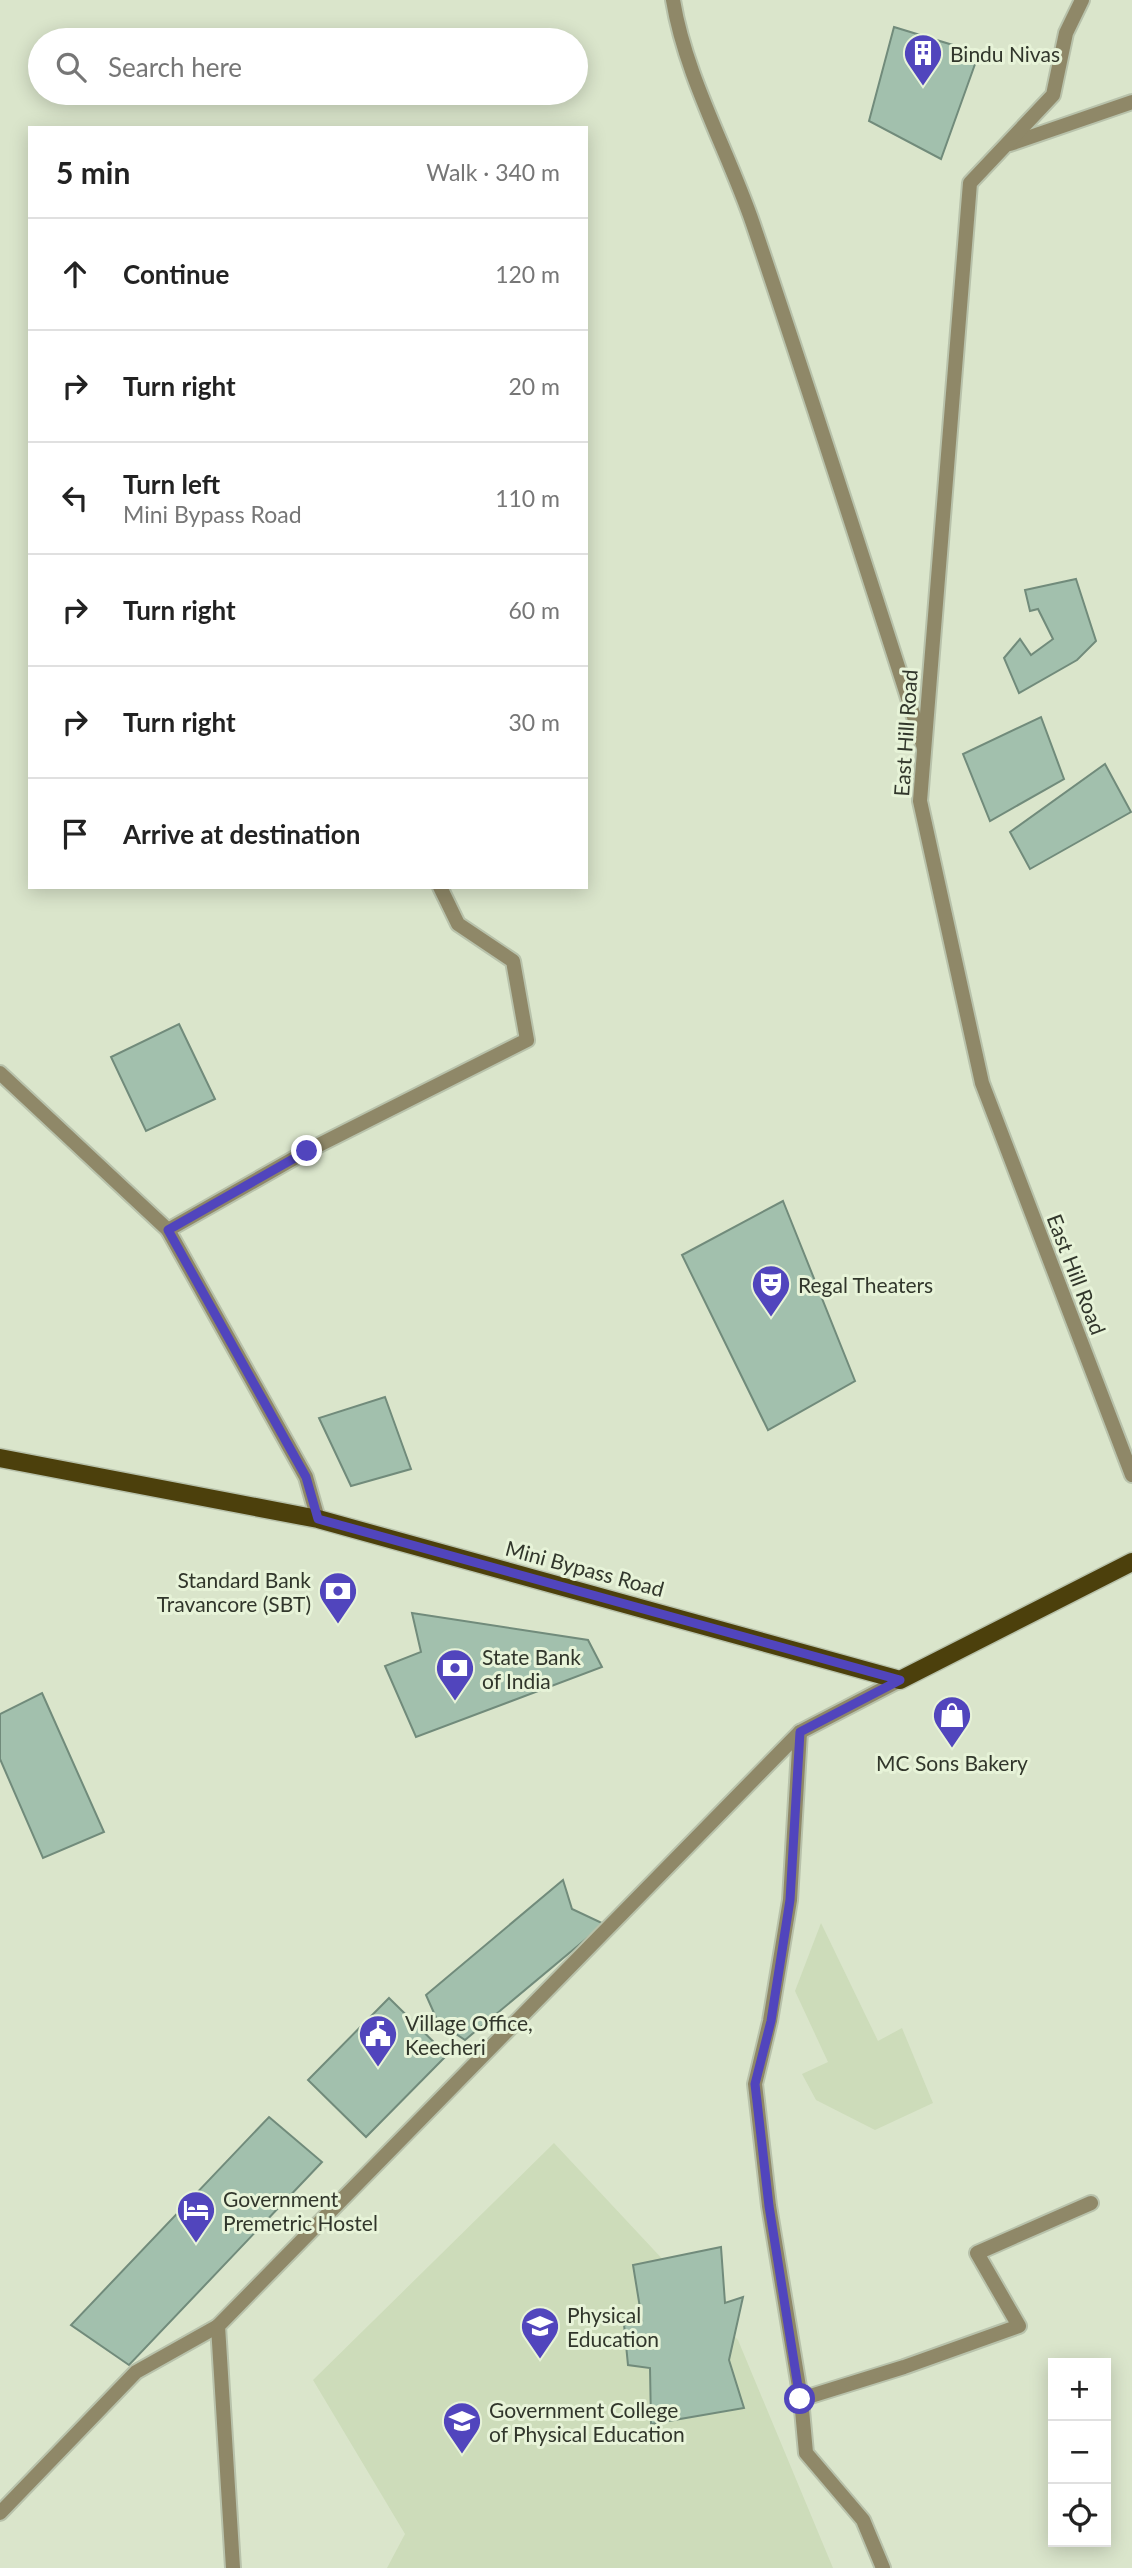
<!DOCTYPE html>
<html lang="en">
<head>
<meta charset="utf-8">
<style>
  body { margin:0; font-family:Lato,sans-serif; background:#f6f6f6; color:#222 }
  .controls { position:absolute; right:21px; bottom:21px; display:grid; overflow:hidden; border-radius:0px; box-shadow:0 4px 18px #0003 }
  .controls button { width:63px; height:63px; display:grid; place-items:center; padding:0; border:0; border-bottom:2px solid #e0e0e0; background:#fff; color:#222; font:35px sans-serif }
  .stop { position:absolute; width:21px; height:21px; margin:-16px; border:5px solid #5145bd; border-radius:50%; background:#fff }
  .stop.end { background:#5145bd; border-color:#fff; box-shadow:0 2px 7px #0008 }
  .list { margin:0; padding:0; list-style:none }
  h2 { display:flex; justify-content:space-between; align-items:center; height:91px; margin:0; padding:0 28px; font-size:30px }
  h2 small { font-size:23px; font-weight:400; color:#767676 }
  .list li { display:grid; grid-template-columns:46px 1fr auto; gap:21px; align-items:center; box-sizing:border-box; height:112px; padding:0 28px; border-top:2px solid #e0e0e0 }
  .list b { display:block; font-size:26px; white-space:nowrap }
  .list p { margin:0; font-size:23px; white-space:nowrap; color:#767676 }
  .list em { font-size:23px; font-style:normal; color:#767676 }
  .icon { flex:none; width:38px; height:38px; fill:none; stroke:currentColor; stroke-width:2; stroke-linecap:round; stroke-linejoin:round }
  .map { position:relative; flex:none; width:1132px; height:2568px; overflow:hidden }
  .search { position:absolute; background:#fff; box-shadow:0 4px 18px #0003; left:28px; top:28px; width:560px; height:77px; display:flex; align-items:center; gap:18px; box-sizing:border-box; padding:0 24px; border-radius:38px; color:#767676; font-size:26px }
  .panel { position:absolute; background:#fff; box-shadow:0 4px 18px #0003; left:28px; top:126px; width:560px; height:763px; border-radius:0px }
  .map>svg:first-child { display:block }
</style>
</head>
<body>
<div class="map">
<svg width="1132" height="2568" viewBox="0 0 1132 2568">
  <rect width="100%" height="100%" fill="#dae5cb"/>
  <g fill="#cddcba">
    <polygon points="821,1923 878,2041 902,2028 933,2103 875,2130 816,2100 802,2074 828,2062 795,1991"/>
    <polygon points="554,2143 738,2340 833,2568 387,2568 405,2534 313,2380"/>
  </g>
  <g fill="#a2c0ad" stroke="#718b7b" stroke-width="2">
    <polygon points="894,27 979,53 941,159 869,121"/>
    <polygon points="1076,579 1096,641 1077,660 1019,693 1004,658 1020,639 1031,655 1053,639 1038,609 1030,611 1025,590"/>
    <polygon points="1041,717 1064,779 990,821 963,754"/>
    <polygon points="1105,764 1131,812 1030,869 1010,832"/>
    <polygon points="179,1024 215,1099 146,1131 111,1057"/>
    <polygon points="783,1201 855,1381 768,1430 682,1255"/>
    <polygon points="385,1397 411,1469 351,1486 319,1418"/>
    <polygon points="412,1613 588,1640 602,1667 416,1737 385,1666 421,1652"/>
    <polygon points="42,1693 104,1832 43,1858 0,1759 0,1714"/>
    <polygon points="563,1880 572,1909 604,1924 465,2040 438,2022 426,1995"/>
    <polygon points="389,1998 447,2055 366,2137 308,2080"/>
    <polygon points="269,2117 322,2162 129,2365 71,2325"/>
    <polygon points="721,2247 725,2303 743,2297 729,2360 744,2408 651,2424 650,2368 628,2365 623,2314 642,2320 633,2265"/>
  </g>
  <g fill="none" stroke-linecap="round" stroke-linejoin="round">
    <g stroke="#b8c2ab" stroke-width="18">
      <g id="service">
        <polyline points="1010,144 1132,102"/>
        <polyline points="800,1732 790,1900 770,2021 755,2084 769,2206 801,2399 806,2453 863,2520 883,2568"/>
        <polyline points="801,2399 904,2367 1019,2326 977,2253 1091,2203"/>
      </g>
    </g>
    <g stroke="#b8c2ab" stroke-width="18">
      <g id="minor">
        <path d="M673,0C685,75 728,151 753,224C812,398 868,573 924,748"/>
        <polyline points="0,1073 168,1230"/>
        <polyline points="318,1519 306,1477 168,1230 307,1151 527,1040 513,961 458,924 440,887"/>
        <polyline points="0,2513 136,2372 218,2326"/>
        <polyline points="233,2568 218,2326 800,1732 900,1680"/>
      </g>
    </g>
    <g stroke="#b8c2ab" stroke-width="18">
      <polyline id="tertiary" points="1082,0 1066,33 1053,95 970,183 920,801 982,1083 1132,1475"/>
    </g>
    <g stroke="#b8c2ab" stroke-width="21">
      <polyline id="primary" points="0,1458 318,1519 900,1680 1132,1562"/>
    </g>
    <use href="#service" stroke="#8f8868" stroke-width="14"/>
    <use href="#minor" stroke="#8f8868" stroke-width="14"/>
    <use href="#tertiary" stroke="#8f8868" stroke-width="14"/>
    <use href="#primary" stroke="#4c400c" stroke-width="18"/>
  </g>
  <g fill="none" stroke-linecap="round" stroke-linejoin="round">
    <polyline stroke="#5145bd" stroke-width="9" points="307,1151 168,1230 306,1477 318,1519 900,1680 800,1732 790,1900 771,2021 755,2084 769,2206 800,2399"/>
  </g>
  <defs>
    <g id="building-pin" transform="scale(2.0125)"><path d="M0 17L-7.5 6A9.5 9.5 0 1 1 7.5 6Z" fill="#5145bd" stroke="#e7f3d8"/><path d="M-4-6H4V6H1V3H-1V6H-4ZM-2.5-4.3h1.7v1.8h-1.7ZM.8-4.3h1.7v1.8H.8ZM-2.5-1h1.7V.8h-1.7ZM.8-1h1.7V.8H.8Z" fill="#fff"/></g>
    <g id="theatre-pin" transform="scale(2.0125)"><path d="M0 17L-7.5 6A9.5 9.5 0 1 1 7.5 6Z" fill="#5145bd" stroke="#e7f3d8"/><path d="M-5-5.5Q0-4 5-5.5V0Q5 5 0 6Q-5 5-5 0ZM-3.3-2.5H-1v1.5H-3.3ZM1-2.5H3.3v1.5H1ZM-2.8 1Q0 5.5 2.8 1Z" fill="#fff"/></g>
    <g id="bank-pin" transform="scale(2.0125)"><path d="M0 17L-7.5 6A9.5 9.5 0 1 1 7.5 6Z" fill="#5145bd" stroke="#e7f3d8"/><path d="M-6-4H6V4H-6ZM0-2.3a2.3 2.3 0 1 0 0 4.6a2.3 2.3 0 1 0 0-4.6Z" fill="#fff"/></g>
    <g id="shop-pin" transform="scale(2.0125)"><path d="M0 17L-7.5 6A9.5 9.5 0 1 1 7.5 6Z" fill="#5145bd" stroke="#e7f3d8"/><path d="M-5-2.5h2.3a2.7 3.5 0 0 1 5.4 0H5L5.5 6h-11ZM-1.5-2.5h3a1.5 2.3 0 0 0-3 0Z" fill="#fff"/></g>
    <g id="civic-pin" transform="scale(2.0125)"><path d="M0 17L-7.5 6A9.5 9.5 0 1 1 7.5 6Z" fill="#5145bd" stroke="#e7f3d8"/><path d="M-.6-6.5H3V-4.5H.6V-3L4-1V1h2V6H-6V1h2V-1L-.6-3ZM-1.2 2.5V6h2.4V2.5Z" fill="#fff"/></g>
    <g id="hotel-pin" transform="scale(2.0125)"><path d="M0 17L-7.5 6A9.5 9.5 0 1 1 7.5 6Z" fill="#5145bd" stroke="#e7f3d8"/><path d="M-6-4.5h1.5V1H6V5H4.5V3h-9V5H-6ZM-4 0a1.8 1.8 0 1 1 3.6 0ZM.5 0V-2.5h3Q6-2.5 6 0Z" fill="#fff"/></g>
    <g id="university-pin" transform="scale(2.0125)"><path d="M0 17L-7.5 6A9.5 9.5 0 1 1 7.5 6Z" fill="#5145bd" stroke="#e7f3d8"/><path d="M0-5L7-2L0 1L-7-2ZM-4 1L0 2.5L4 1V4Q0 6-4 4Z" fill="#fff"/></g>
  </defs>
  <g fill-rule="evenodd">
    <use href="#building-pin" x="923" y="53"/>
    <use href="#theatre-pin" x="771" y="1284"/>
    <use href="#bank-pin" x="338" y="1591"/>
    <use href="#bank-pin" x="455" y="1668"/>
    <use href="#shop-pin" x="952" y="1715"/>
    <use href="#civic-pin" x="378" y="2034"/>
    <use href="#hotel-pin" x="196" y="2210"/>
    <use href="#university-pin" x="540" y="2326"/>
    <use href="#university-pin" x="462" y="2421"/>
  </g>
  <g text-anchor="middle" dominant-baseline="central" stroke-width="6" stroke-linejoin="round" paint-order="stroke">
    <g font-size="21" fill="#31362b" stroke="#e7f3d8" text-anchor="start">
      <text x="950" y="53">Bindu Nivas</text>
      <text x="798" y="1284">Regal Theaters</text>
      <text x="311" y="1579" text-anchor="end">Standard Bank<tspan x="311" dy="24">Travancore (SBT)</tspan></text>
      <text x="482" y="1656">State Bank<tspan x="482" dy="24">of India</tspan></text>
      <text x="952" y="1762" text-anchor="middle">MC Sons Bakery</text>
      <text x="405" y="2022">Village Office,<tspan x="405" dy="24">Keecheri</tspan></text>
      <text x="223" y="2198">Government<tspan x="223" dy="24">Premetric Hostel</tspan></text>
      <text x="567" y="2314">Physical<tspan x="567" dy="24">Education</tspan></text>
      <text x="489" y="2409">Government College<tspan x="489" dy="24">of Physical Education</tspan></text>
    </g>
    <g font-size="21" fill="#31362b" stroke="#e7f3d8">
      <text transform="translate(905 733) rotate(-86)">East Hill Road</text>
      <text transform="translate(1077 1274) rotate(69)">East Hill Road</text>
      <text transform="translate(585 1568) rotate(15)">Mini Bypass Road</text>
    </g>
  </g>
</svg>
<div class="controls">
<button>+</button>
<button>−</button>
<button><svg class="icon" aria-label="locate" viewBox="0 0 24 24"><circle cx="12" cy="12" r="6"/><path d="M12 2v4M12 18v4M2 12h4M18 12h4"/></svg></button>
</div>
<div class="stop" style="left:800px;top:2399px"></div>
<div class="stop end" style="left:307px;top:1151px"></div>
<div class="search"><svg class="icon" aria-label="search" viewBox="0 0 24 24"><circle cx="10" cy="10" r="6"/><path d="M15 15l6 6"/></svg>Search here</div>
<section class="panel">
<h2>5 min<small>Walk · 340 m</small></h2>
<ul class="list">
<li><svg class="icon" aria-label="ahead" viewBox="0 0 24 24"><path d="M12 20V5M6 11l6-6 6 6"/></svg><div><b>Continue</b></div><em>120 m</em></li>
<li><svg class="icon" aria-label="right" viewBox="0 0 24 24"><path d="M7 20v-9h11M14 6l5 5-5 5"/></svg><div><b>Turn right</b></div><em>20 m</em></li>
<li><svg class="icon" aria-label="left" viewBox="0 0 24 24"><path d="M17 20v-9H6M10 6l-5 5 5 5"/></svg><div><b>Turn left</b><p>Mini Bypass Road</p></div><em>110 m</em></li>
<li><svg class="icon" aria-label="right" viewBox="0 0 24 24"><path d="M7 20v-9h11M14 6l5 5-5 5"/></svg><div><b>Turn right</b></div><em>60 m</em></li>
<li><svg class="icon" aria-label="right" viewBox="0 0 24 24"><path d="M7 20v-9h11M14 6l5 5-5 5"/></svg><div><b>Turn right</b></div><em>30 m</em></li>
<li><svg class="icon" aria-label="arrive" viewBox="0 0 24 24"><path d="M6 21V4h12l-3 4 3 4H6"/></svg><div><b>Arrive at destination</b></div></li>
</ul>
</section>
</div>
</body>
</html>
